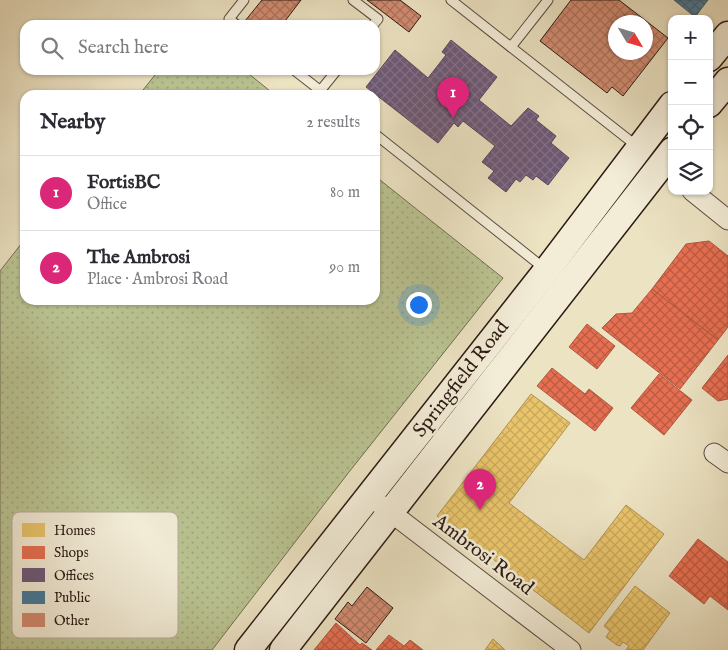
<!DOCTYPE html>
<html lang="en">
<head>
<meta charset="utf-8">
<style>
  body { margin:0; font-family:"IM FELL English",serif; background:#f2f2f3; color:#2b2b33 }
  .controls { position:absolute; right:15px; top:15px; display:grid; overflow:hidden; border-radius:10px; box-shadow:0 1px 4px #0004 }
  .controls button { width:45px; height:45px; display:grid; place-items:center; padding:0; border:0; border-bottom:1px solid #e1e1e2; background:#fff; color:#2b2b33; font:25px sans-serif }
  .compass { position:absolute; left:608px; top:15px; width:45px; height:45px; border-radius:50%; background:#fff; box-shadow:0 1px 4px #0004; rotate:128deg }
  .you { position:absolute; left:418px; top:304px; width:18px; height:18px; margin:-12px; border:4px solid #fff; border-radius:50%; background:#1a73e8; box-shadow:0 0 0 8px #1a73e833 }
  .badge { display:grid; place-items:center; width:32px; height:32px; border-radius:50%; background:#db2777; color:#fff; font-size:16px; font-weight:700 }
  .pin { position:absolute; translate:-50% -41px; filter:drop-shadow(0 1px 2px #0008) }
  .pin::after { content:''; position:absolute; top:26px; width:18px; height:15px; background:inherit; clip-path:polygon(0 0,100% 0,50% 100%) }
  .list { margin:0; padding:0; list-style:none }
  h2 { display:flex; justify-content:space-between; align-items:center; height:65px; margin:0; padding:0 20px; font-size:21px }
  h2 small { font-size:16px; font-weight:400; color:#7c7c81 }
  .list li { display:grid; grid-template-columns:32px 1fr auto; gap:15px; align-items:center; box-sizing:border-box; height:75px; padding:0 20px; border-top:1px solid #e1e1e2 }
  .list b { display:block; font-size:19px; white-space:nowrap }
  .list p { margin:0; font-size:16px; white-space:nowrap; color:#7c7c81 }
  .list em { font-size:16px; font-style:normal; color:#7c7c81 }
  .icon { flex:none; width:28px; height:28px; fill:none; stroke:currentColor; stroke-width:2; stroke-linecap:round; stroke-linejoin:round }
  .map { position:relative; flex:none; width:728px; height:650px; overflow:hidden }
  .search { position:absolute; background:#fff; box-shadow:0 1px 4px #0004; left:20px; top:20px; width:360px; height:55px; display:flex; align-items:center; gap:12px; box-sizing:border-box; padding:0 18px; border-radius:15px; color:#7c7c81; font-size:19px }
  .panel { position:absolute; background:#fff; box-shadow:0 1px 4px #0004; left:20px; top:90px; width:360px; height:215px; border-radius:15px }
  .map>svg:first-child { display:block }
</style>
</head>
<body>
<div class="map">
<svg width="728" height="650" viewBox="0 0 728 650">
  <defs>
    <pattern id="grass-dots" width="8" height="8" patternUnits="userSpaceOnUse" patternTransform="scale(1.25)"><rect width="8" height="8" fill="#bac392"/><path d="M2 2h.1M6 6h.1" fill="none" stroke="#a0a77d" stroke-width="1.8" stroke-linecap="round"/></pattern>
    <pattern id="homes-cross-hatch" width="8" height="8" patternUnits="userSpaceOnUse" patternTransform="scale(1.25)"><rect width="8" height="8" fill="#e9c46a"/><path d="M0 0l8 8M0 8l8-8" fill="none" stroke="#c8a85b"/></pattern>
    <pattern id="shops-cross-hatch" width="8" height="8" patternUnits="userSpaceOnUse" patternTransform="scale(1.25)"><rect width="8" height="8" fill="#e76f51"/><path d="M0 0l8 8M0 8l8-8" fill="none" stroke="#bb5a42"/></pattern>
    <pattern id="offices-cross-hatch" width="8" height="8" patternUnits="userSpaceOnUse" patternTransform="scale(1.25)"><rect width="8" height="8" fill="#6d597a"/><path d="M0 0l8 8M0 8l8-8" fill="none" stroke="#82718a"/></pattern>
    <pattern id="public-cross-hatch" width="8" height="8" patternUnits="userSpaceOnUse" patternTransform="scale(1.25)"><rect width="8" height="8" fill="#457b9d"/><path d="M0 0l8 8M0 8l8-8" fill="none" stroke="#3a647f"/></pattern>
    <pattern id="building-cross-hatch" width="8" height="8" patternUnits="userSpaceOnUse" patternTransform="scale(1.25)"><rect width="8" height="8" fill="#d38c72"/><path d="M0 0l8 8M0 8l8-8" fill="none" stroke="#ab725c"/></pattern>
  </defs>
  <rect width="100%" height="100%" fill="#ece3c3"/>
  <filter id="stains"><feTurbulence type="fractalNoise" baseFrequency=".004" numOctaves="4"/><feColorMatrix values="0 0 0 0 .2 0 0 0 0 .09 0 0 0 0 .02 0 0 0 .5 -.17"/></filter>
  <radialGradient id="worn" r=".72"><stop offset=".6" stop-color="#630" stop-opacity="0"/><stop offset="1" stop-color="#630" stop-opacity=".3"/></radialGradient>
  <g fill="url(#grass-dots)" stroke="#726e53">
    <polygon points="159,70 244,70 275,95 139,95"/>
    <polygon points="375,176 503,278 349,472 212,650 0,650 0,271 25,239 25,300 375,300"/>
  </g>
  <g fill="url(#homes-cross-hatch)" stroke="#b09150">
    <polygon points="531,394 570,423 509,503 584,560 626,505 664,534 589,633 437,516"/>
    <polygon points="635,586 670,613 643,650 626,650 629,646 623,642 620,646 617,645 606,637 610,631 604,626"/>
    <polygon points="493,639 501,646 505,650 485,650"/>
  </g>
  <g fill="url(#shops-cross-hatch)" stroke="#af563f">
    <polygon points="709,241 728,256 728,327 718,340 652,289 686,244"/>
    <polygon points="652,289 718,340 680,389 602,328 616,314 632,313"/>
    <polygon points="587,324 615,346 597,369 569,347"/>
    <polygon points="728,355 728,399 718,401 702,388"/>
    <polygon points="552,368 585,394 589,389 613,408 595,431 537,386"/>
    <polygon points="659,374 692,400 664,435 631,408"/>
    <polygon points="698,539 728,562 728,610 710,596 704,604 669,576"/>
    <polygon points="336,623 360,645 362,643 372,650 314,650"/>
    <polygon points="389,635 404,646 410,640 423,650 376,650"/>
  </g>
  <polygon fill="url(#offices-cross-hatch)" stroke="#59465b" points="451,40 497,77 479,100 511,126 528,108 539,116 536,120 556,136 551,143 569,158 548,185 536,176 533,180 526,175 520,182 516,179 506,192 488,178 494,171 482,162 495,146 463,121 458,127 454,123 438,143 366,87 395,50 428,78 446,55 442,52"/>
  <polygon fill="url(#public-cross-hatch)" stroke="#3d5e74" points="674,0 708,0 695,17"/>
  <g fill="url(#building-cross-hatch)" stroke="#2b1a14" fill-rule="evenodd">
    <polygon points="262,0 301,0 282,25 250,25 245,21"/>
    <polygon points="367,0 400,0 421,16 409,32"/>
    <path d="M571,0H619L668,38L623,96L612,87L607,93L540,41ZM616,22H646V52H616Z"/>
    <polygon points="367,587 393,608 366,643 335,619 348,602 352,606"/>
  </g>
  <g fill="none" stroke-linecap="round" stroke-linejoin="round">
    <g stroke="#5b4c40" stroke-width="11">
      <g id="lane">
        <polyline points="353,0 378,19 373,25"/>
        <polyline points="451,0 638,147"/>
        <polyline points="237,25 229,19 244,0"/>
        <polyline points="511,47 548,0"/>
        <polyline points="294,70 326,95"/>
        <polyline points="320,91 337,70"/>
        <polyline points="375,134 545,269"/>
      </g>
    </g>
    <g stroke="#5b4c40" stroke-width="21">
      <g id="street">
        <polyline points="692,191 728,220"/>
        <polyline points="714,453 728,463"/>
        <polyline points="381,505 571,650"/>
      </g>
    </g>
    <g stroke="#2b1a14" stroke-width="29">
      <g id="secondary">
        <polyline points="709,58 728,35"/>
        <polyline points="709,104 728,81"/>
        <polyline points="248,650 547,270 672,105"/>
        <polyline points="283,650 672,151"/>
      </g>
    </g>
    <use href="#lane" stroke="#f3edd8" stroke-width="9"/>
    <use href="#street" stroke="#f3edd8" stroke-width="19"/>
    <use href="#secondary" stroke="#f3edd8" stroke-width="26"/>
  </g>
  <g text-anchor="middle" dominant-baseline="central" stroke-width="5" stroke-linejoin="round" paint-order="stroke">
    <g font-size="20" fill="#2b1a14" stroke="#f3edd8">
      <text transform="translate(461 379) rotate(-52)">Springfield Road</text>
      <text transform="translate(483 555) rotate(37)">Ambrosi Road</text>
    </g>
  </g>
  <rect x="12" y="512" width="166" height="126" rx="8" fill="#f3edd8" stroke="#b7ae9d" stroke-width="1"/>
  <rect x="22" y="523" width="23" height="14" fill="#e9c46a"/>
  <rect x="22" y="546" width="23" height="13" fill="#e76f51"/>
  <rect x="22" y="568" width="23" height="14" fill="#6d597a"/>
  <rect x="22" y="591" width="23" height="13" fill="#457b9d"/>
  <rect x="22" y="613" width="23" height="14" fill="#d38c72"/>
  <g font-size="14" fill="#2b1a14">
    <text x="54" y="535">Homes</text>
    <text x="54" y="557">Shops</text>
    <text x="54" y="580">Offices</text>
    <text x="54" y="602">Public</text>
    <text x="54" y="625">Other</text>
  </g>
  <rect width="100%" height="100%" filter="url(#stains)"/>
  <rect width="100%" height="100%" fill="url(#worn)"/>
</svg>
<div class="controls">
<button>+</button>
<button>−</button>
<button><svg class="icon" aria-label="locate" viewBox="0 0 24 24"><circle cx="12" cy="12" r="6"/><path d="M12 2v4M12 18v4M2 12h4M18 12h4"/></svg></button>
<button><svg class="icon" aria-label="layers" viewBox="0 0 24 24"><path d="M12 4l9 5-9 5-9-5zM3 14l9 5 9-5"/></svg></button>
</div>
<svg class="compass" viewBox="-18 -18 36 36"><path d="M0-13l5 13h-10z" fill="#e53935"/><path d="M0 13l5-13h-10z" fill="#7c7c81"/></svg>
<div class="you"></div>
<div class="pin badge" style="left:453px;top:118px">1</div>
<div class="pin badge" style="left:480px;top:510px">2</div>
<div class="search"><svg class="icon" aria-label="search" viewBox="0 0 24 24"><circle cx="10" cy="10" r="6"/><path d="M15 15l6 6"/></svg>Search here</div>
<section class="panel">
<h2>Nearby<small>2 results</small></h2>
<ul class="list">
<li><span class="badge">1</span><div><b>FortisBC</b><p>Office</p></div><em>80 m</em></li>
<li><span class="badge">2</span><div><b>The Ambrosi</b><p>Place · Ambrosi Road</p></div><em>90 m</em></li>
</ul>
</section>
</div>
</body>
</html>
